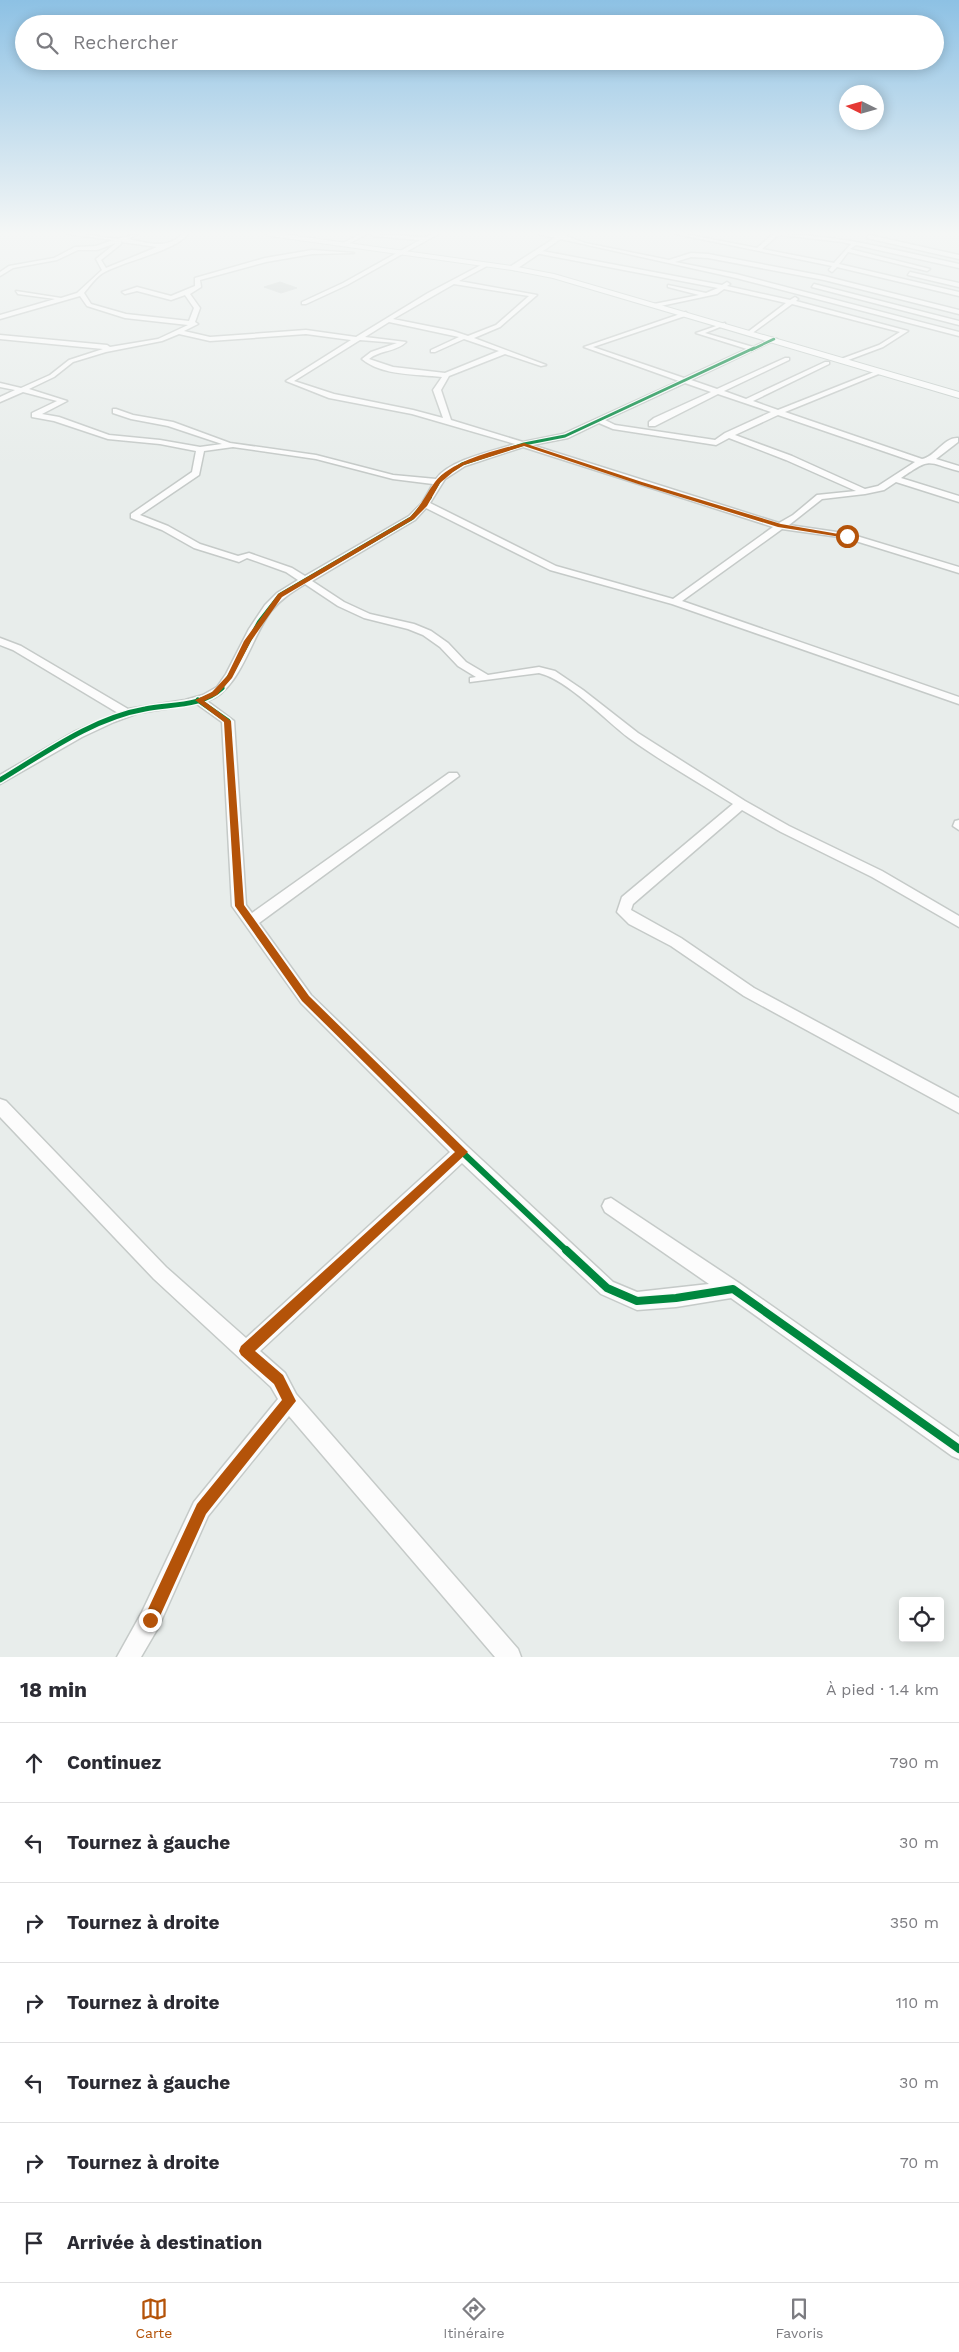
<!DOCTYPE html>
<html lang="fr">
<head>
<meta charset="utf-8">
<style>
  body { margin:0; font-family:"Work Sans",sans-serif; background:#f7f7f7; color:#2b2b33 }
  .controls { position:absolute; right:15px; bottom:15px; display:grid; overflow:hidden; border-radius:5px; box-shadow:0 2px 12px #0003 }
  .controls button { width:45px; height:45px; display:grid; place-items:center; padding:0; border:0; border-bottom:1px solid #e1e1e2; background:#fff; color:#2b2b33; font:25px sans-serif }
  .compass { position:absolute; left:839px; top:85px; width:45px; height:45px; border-radius:50%; background:#fff; box-shadow:0 2px 12px #0003; rotate:275deg }
  .stop { position:absolute; width:15px; height:15px; margin:-11px; border:4px solid #b45309; border-radius:50%; background:#fff }
  .stop.end { background:#b45309; border-color:#fff; box-shadow:0 1px 5px #0008 }
  .list { margin:0; padding:0; list-style:none }
  h2 { display:flex; justify-content:space-between; align-items:center; height:65px; margin:0; padding:0 20px; font-size:21px }
  h2 small { font-size:16px; font-weight:400; color:#7c7c81 }
  .list li { display:grid; grid-template-columns:32px 1fr auto; gap:15px; align-items:center; box-sizing:border-box; height:80px; padding:0 20px; border-top:1px solid #e1e1e2 }
  .list b { display:block; font-size:19px; white-space:nowrap }
  .list em { font-size:16px; font-style:normal; color:#7c7c81 }
  .icon { flex:none; width:28px; height:28px; fill:none; stroke:currentColor; stroke-width:2; stroke-linecap:round; stroke-linejoin:round }
  .map { position:relative; flex:none; width:959px; height:1657px; overflow:hidden }
  .search { position:absolute; background:#fff; box-shadow:0 2px 12px #0003; left:15px; right:15px; top:15px; height:55px; display:flex; align-items:center; gap:12px; box-sizing:border-box; padding:0 18px; border-radius:28px; color:#7c7c81; font-size:19px }
  .sheet { height:625px; background:#fff }
  nav { display:flex; justify-content:space-around; align-items:center; box-sizing:border-box; height:70px; border-top:1px solid #e1e1e2; background:#fff; font-size:14px; color:#7c7c81 }
  nav a { display:grid; justify-items:center; gap:2px }
  nav .on { color:#b45309 }
  .map>svg:first-child { display:block }
</style>
</head>
<body>
<div class="map">
<svg width="959" height="1657" viewBox="0 0 959 1657">
  <rect width="100%" height="100%" fill="#e8edeb"/>
  <polygon fill="#ced4d2" stroke="#d0d6d4" points="280,282 297,288 281,293 264,287"/>
  <g fill="none" stroke-linecap="round" stroke-linejoin="round">
    <g stroke="#c5cac8" stroke-width="3">
      <g id="minor">
        <path d="M68,234H81L117,239L138,234L128,239C150,243 165,250 183,234H188C175,251 124,261 103,273C96,277 89,287 84,293L91,304L126,314L189,321L194,308L185,295L171,300L137,291L125,294L122,292L137,287L171,296L195,286V278L265,258L312,250L354,253L312,254L266,262L200,280L201,287L190,294L200,308L195,322L198,324L184,331L210,337L306,330L356,337L428,293L483,264H487V266L459,281L537,295L500,327L474,338L546,365L541,366L505,354L449,376L441,390L451,420L523,442L563,434L679,381L584,347L686,312L688,315L593,347L684,378L747,349L696,333L725,323V325L705,333L753,347L772,338L777,339L691,380L717,389L785,358H789V360L724,391L746,399L825,362H829V364L753,401L778,410L879,370L882,372L881,373L785,412L922,459C935,457 944,437 958,438V442L936,459L959,466V471C925,462 932,457 901,478L959,496V502L896,482L884,490L865,494L822,499L789,525L850,534L959,567V573L846,538L782,529L682,601L959,697V704L672,604L550,570L426,508L415,520L312,581L344,602L370,614L414,624L431,631L448,643L466,662L488,675L539,667L555,671L583,690L638,733L745,801L789,826L882,871L959,916V927L872,877L781,832L742,810L633,904L631,910L681,938L754,988L959,1098V1113L744,996L671,946L629,924L617,912L622,897L733,804C698,782 662,762 629,738C605,720 568,680 539,673L470,682V678L476,677L458,666L440,647L423,635L408,629L364,618L338,606L305,584C292,592 281,599 271,611C251,637 240,691 207,701L234,721L246,905L252,913L449,773H457L459,776L259,923L311,995L468,1147L613,1282L637,1292L709,1284L605,1212L602,1206L605,1200L611,1198L739,1283L959,1437V1459L952,1456L731,1298L676,1307L637,1310L601,1294L462,1163L260,1351L285,1373L296,1394L518,1649L521,1657H495L289,1416L208,1516L158,1628L141,1657H117L142,1612L194,1502L278,1399L271,1387L154,1279L0,1117V1099L6,1101L166,1267L246,1338L450,1152L301,1003L232,906L222,722L197,704L138,713L114,722L82,737L0,784V775L74,732L118,713L13,650L0,645V638L21,646L128,709L185,700L203,695L217,687L226,674L249,629L265,605L277,593L298,580L286,572L247,558L239,562L194,548L162,530L131,518V514L192,472L196,451L160,444L108,439L54,421L32,417V413L57,401L23,392L0,402V397L15,390L0,387V383L21,388L50,375L69,360L103,349L0,339V335L107,345L110,347L158,339L188,325L125,318L87,306L80,296L0,319V315L55,299L18,294L16,291L61,298L77,293L102,270L96,259L116,243L97,250H78L57,260L13,268L0,276V272L9,266L54,258L75,247L96,246L113,240ZM121,241L122,242L157,247L106,268L101,260L121,244ZM454,284L529,296L496,325L468,336L453,331L393,319ZM389,322L459,337L431,350V352H435L464,339L499,351L445,373L393,367L369,359C380,350 396,352 406,342L365,337ZM179,334L210,341L306,334L351,340L286,381L329,398L412,414L515,444C493,451 449,460 436,479L393,475L316,455L230,443L173,422L133,415L116,409H113V413L131,419L168,426L222,444L200,447L160,440L109,435L59,417L42,414L67,401L29,389L54,377L73,362L106,352L162,341ZM360,340L397,343L371,352L362,359C382,376 417,374 442,377L433,390L443,418L413,410L334,394L294,381ZM685,383L711,392L654,418L649,422V426H655L718,394L771,412L725,433L715,440L615,425L605,420ZM778,415L915,462L878,486L865,489L792,456L735,435ZM599,423L613,429L716,445L729,438L786,460L856,491L817,495L793,515L779,523L532,445L568,438ZM233,447L316,459L393,479L433,484L422,503L409,516L305,576L292,568L249,553L238,556L200,544L168,526L140,515L199,475L204,451ZM523,447L773,527L673,599L556,566L430,503L445,479L465,466Z"/>
        <polygon points="361,234 367,234 346,245 341,244"/>
        <polygon points="371,234 425,237 432,234 438,234 347,285 306,304 302,304 302,302 343,283 420,240 373,236"/>
        <polygon points="538,234 561,234 585,243 669,260 691,253 708,254 824,276 959,310 959,314 824,280 708,258 691,257 675,262 736,274 959,332 959,336 736,278"/>
        <path d="M676,234H685L757,248L773,234C837,234 898,251 959,264V268L856,245L850,249L930,269L927,271L848,252L839,264L959,292V296L837,267L832,272L829,270L832,266ZM782,235L842,242L851,244L834,263L762,249L777,236Z"/>
        <polygon points="869,235 959,255 959,259 867,238"/>
        <polygon points="537,250 722,285 727,282 730,284 727,286 790,300 795,297 798,299 796,301 908,331 883,347 843,362 841,361 841,359 879,345 900,332 792,304 751,334 749,331 786,303 724,289 717,294 656,307 654,304 699,295 668,287 668,285 706,293 718,288 535,253"/>
        <polygon points="910,272 959,283 959,287 908,275"/>
        <polygon points="814,284 959,321 959,325 812,287"/>
        <polygon points="959,820 959,830 953,826 955,821"/>
      </g>
    </g>
    <g stroke="#c5cac8" stroke-width="3">
      <polygon id="tertiary" points="561,234 568,234 515,270 508,268"/>
    </g>
    <g stroke="#c3cbc8" stroke-width="2">
      <polygon id="secondary" points="267,234 283,234 512,266 554,274 959,392 959,398 553,278 512,270 270,236"/>
    </g>
    <use href="#minor" fill="#fcfcfc" fill-rule="evenodd"/>
    <use href="#tertiary" fill="#fcfcfc" fill-rule="evenodd"/>
    <use href="#secondary" fill="#fcfcfc" fill-rule="evenodd"/>
    <g stroke="#f7fbf9" stroke-width="4">
      <polyline id="cycleway-far5" points="751,350 774,339"/>
    </g>
    <g stroke="#f7fbf9" stroke-width="5">
      <polyline id="cycleway-far4" points="429,498 442,477 462,464 524,444 565,436 754,348"/>
    </g>
    <g stroke="#f7fbf9" stroke-width="6">
      <polyline id="cycleway-far3" points="220,689 231,674 259,622 280,595 412,518 430,497"/>
    </g>
    <g stroke="#f7fbf9" stroke-width="8">
      <g id="cycleway-far2">
        <polyline points="198,700 228,721 239,906 260,935"/>
        <path d="M0,780C45,753 93,718 145,709C170,704 202,707 222,688"/>
      </g>
    </g>
    <g stroke="#f7fbf9" stroke-width="9">
      <polyline id="cycleway-far1" points="259,934 306,999 462,1152 567,1251"/>
    </g>
    <g stroke="#f7fbf9" stroke-width="11">
      <polyline id="cycleway" points="566,1250 607,1288 637,1301 676,1298 733,1289 959,1449"/>
    </g>
    <use href="#cycleway-far5" stroke="#00873e" stroke-width="2.5"/>
    <use href="#cycleway-far4" stroke="#00873e" stroke-width="3"/>
    <use href="#cycleway-far3" stroke="#00873e" stroke-width="4"/>
    <use href="#cycleway-far2" stroke="#00873e" stroke-width="5"/>
    <use href="#cycleway-far1" stroke="#00873e" stroke-width="6"/>
    <use href="#cycleway" stroke="#00873e" stroke-width="8"/>
  </g>
  <linearGradient id="sky" x2="0" y2="1"><stop stop-color="#8dc1e4"/><stop offset="0.5" stop-color="#f5f7f6"/><stop offset="1" stop-color="#f5f7f6" stop-opacity="0"/></linearGradient>
  <rect width="959" height="466" fill="url(#sky)"/>
  <path fill="#b45309" d="M524,443L642,482L781,524L850,536L847,538L778,527L638,484L524,446L464,465L453,472L440,483L427,506L414,519L282,597L251,641L232,678L217,695L204,701L231,721L244,905L309,996L468,1152L255,1351L283,1375L296,1401L206,1514L156,1625L150,1627L145,1625L143,1620L197,1504L282,1400L274,1384L241,1355L239,1351L241,1346L455,1152L302,1001L235,906L224,722L195,700L212,692L227,676L244,641L278,594L410,517C421,506 426,494 435,482C453,460 497,450 524,443Z"/>
</svg>
<div class="controls">
<button><svg class="icon" aria-label="locate" viewBox="0 0 24 24"><circle cx="12" cy="12" r="6"/><path d="M12 2v4M12 18v4M2 12h4M18 12h4"/></svg></button>
</div>
<svg class="compass" viewBox="-18 -18 36 36"><path d="M0-13l5 13h-10z" fill="#e53935"/><path d="M0 13l5-13h-10z" fill="#7c7c81"/></svg>
<div class="stop" style="left:847px;top:536px"></div>
<div class="stop end" style="left:150px;top:1620px"></div>
<div class="search"><svg class="icon" aria-label="search" viewBox="0 0 24 24"><circle cx="10" cy="10" r="6"/><path d="M15 15l6 6"/></svg>Rechercher</div>
</div>
<section class="sheet">
<h2>18 min<small>À pied · 1.4 km</small></h2>
<ul class="list">
<li><svg class="icon" aria-label="ahead" viewBox="0 0 24 24"><path d="M12 20V5M6 11l6-6 6 6"/></svg><div><b>Continuez</b></div><em>790 m</em></li>
<li><svg class="icon" aria-label="left" viewBox="0 0 24 24"><path d="M17 20v-9H6M10 6l-5 5 5 5"/></svg><div><b>Tournez à gauche</b></div><em>30 m</em></li>
<li><svg class="icon" aria-label="right" viewBox="0 0 24 24"><path d="M7 20v-9h11M14 6l5 5-5 5"/></svg><div><b>Tournez à droite</b></div><em>350 m</em></li>
<li><svg class="icon" aria-label="right" viewBox="0 0 24 24"><path d="M7 20v-9h11M14 6l5 5-5 5"/></svg><div><b>Tournez à droite</b></div><em>110 m</em></li>
<li><svg class="icon" aria-label="left" viewBox="0 0 24 24"><path d="M17 20v-9H6M10 6l-5 5 5 5"/></svg><div><b>Tournez à gauche</b></div><em>30 m</em></li>
<li><svg class="icon" aria-label="right" viewBox="0 0 24 24"><path d="M7 20v-9h11M14 6l5 5-5 5"/></svg><div><b>Tournez à droite</b></div><em>70 m</em></li>
<li><svg class="icon" aria-label="arrive" viewBox="0 0 24 24"><path d="M6 21V4h12l-3 4 3 4H6"/></svg><div><b>Arrivée à destination</b></div></li>
</ul>
</section>
<nav>
<a class="on"><svg class="icon" aria-label="map" viewBox="0 0 24 24"><path d="M3 6l6-2 6 2 6-2v14l-6 2-6-2-6 2zM9 4v14M15 6v14"/></svg>Carte</a>
<a><svg class="icon" aria-label="directions" viewBox="0 0 24 24"><path d="M12 3l9 9-9 9-9-9zM9 14v-3h6M13 9l2 2-2 2"/></svg>Itinéraire</a>
<a><svg class="icon" aria-label="saved" viewBox="0 0 24 24"><path d="M7 4h10v16l-5-4-5 4z"/></svg>Favoris</a>
</nav>
</body>
</html>
